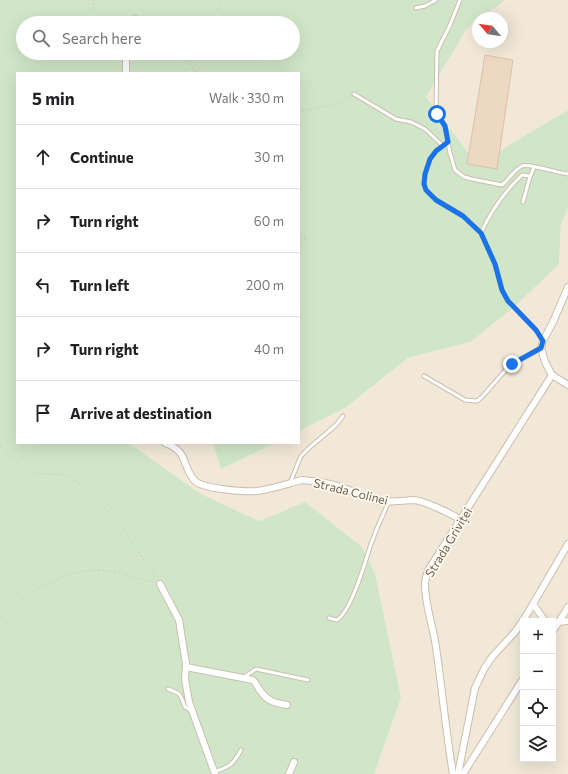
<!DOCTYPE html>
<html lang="en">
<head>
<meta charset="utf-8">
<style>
  body { margin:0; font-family:Commissioner,sans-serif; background:#f6f6f6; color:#202124 }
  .controls { position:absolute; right:12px; bottom:12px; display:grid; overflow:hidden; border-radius:0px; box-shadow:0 4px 16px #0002 }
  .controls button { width:36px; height:36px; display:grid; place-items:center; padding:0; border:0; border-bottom:1px solid #e0e0e0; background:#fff; color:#202124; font:20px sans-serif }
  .compass { position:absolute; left:472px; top:12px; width:36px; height:36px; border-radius:50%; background:#fff; box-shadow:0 4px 16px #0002; rotate:299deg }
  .stop { position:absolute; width:12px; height:12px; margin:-9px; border:3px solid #1a73e8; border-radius:50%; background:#fff }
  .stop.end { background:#1a73e8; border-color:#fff; box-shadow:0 1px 4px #0008 }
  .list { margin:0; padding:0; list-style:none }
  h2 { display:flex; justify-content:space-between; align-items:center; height:52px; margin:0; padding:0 16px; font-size:17px }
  h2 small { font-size:13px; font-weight:400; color:#757577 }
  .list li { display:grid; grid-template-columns:26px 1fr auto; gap:12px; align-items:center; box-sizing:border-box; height:64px; padding:0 16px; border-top:1px solid #e0e0e0 }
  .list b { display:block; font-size:15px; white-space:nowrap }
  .list em { font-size:13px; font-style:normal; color:#757577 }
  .icon { flex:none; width:22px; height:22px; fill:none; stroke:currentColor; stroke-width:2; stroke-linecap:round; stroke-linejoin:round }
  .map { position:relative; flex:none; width:568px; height:774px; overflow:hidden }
  .search { position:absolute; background:#fff; box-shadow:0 4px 16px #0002; left:16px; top:16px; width:284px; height:44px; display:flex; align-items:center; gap:10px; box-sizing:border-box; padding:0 14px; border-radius:22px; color:#757577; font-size:15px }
  .panel { position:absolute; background:#fff; box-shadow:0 4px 16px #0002; left:16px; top:72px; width:284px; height:372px; border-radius:0px }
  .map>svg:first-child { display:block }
</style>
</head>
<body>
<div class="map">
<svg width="568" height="774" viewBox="0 0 568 774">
  <rect width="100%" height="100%" fill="#faf5e9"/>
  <g fill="#f1e8d8" fill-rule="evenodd">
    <polygon points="505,0 568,0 568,110 477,164 426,97 466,30 478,20 478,42 502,42 502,18 481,18"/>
    <path d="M568,208V774H374L401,698L306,502L259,521L201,494L129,443H213L221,469L275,443H299V431L345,408L408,358L470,342L559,264L561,224ZM523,621H553V759H523Z"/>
  </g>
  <g fill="#d1e6c8" fill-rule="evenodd">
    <path d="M0,0H505L481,18H478V20L466,30L426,97L477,164L568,110V208L561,224L559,264L514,307L470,342L408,358L345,408L299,431V73H17V443H129L201,494L259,521L305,502L362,547L375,574L401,698L374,774H0ZM23,23H293V53H23Z"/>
    <polygon points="213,443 275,443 221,469"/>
  </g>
  <polygon fill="#ecd8c3" stroke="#ddc1a6" points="485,55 513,60 497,169 467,164"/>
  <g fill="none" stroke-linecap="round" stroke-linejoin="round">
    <g stroke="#cbbeb0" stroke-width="5">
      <g id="lane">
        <path d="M460,0L450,25L437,51L436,108L437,114L445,126L450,153L455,170L464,177L472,179L502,185C509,179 514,170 522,166C528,163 558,173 568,174"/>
        <polyline points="416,8 425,6 436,0"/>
        <polyline points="131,23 135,17"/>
        <polyline points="354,94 396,119 411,122 425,129 442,145"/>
        <polyline points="448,142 436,151 430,159 425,175 424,184 426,190 436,200 463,216 481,233 495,264 502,290 508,301 536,330 543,341"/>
        <polyline points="523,202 529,180 534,167"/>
        <path d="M481,233C491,211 504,192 522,175L530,176"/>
        <polyline points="424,376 465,400 477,401 482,397 509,366 541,348"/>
        <polyline points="290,483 301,456 309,448 336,425 343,416"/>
        <path d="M329,618L337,620C352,610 365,562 371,544C376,530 382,516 389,502"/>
        <polyline points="244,677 256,669 308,680"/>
        <path d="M168,689C184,695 179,694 185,707L190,710"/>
        <path d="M214,772C229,767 233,765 241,750"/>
      </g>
    </g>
    <g stroke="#cbbeb0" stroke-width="8">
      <g id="street">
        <polyline points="126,53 126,73"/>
        <polyline points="568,287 553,322 543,341 541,348 545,362 552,375 568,385"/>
        <path d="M165,443C189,452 181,464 194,480C201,489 245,492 257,491C272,489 287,484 302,480C314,481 329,483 341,487C353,491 364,497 376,500C389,503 400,501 413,500C423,500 452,514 461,520"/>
        <polyline points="160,584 179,620 186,664 185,679 189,702 215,774"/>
        <polyline points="533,604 545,621"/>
        <polyline points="558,622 568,621"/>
        <polyline points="553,631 568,607"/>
        <path d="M186,667L253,680C257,684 258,689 262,693C268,702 277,703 287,705"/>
        <polyline points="289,774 294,762"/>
        <path d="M453,774C446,732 442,689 436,647C433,626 425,605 425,584C425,578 427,574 429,569L552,375"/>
        <polyline points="458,774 475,688 484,669 492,657 515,632 526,616 568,544"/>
        <polyline points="463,774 523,679"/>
      </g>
    </g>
    <g stroke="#d1bca6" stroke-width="1" stroke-dasharray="1 3" stroke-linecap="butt">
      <polyline points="95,0 94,1 93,9 97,14 109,23"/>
      <polyline points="202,23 215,12 223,0"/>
      <polyline points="186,53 187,58 196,73"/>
      <polyline points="299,112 338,103 350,96"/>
      <polyline points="299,230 306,238 299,250"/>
      <polyline points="0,446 15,462 31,473 68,475 91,492 124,530 156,578"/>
      <path d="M0,617C31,591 66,566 109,571C124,573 139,579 153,582"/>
    </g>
    <use href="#lane" stroke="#fff" stroke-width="3"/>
    <use href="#street" stroke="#fff" stroke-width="6"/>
  </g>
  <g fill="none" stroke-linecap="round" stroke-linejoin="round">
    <polyline stroke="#1a73e8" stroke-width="5" points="437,114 445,126 448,142 436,151 430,159 425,174 424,184 426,190 436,200 463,216 481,233 495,264 502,290 508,301 536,330 543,341 541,348 512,364"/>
  </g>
  <g text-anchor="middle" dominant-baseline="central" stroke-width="3.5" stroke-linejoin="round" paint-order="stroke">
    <g font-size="12" fill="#715f4f" stroke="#fdf9ef">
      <text transform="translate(351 491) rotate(14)">Strada Colinei</text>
      <text transform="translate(448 542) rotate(-59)">Strada Griviței</text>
    </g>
  </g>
</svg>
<div class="controls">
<button>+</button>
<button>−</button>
<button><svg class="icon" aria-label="locate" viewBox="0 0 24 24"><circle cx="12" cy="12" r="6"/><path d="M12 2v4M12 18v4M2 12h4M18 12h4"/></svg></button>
<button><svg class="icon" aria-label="layers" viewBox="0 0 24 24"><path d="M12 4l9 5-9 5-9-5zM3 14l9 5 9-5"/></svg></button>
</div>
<svg class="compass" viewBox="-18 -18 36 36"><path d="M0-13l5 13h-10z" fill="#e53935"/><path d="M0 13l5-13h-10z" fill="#757577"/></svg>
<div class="stop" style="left:437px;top:114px"></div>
<div class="stop end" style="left:512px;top:364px"></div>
<div class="search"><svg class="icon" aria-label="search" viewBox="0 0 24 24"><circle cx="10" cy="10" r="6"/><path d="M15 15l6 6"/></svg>Search here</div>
<section class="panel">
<h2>5 min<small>Walk · 330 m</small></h2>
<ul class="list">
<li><svg class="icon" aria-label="ahead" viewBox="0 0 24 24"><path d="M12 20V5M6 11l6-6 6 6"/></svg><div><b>Continue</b></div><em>30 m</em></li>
<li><svg class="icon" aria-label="right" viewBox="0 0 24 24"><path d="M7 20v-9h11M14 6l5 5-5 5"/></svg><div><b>Turn right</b></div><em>60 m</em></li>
<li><svg class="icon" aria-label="left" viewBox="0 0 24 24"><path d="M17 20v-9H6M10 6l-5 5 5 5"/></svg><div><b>Turn left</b></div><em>200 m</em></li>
<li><svg class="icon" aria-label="right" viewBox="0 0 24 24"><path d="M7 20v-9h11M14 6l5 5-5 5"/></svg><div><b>Turn right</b></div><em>40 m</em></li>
<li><svg class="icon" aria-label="arrive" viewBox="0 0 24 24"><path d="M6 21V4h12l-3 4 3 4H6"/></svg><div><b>Arrive at destination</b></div></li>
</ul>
</section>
</div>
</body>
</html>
